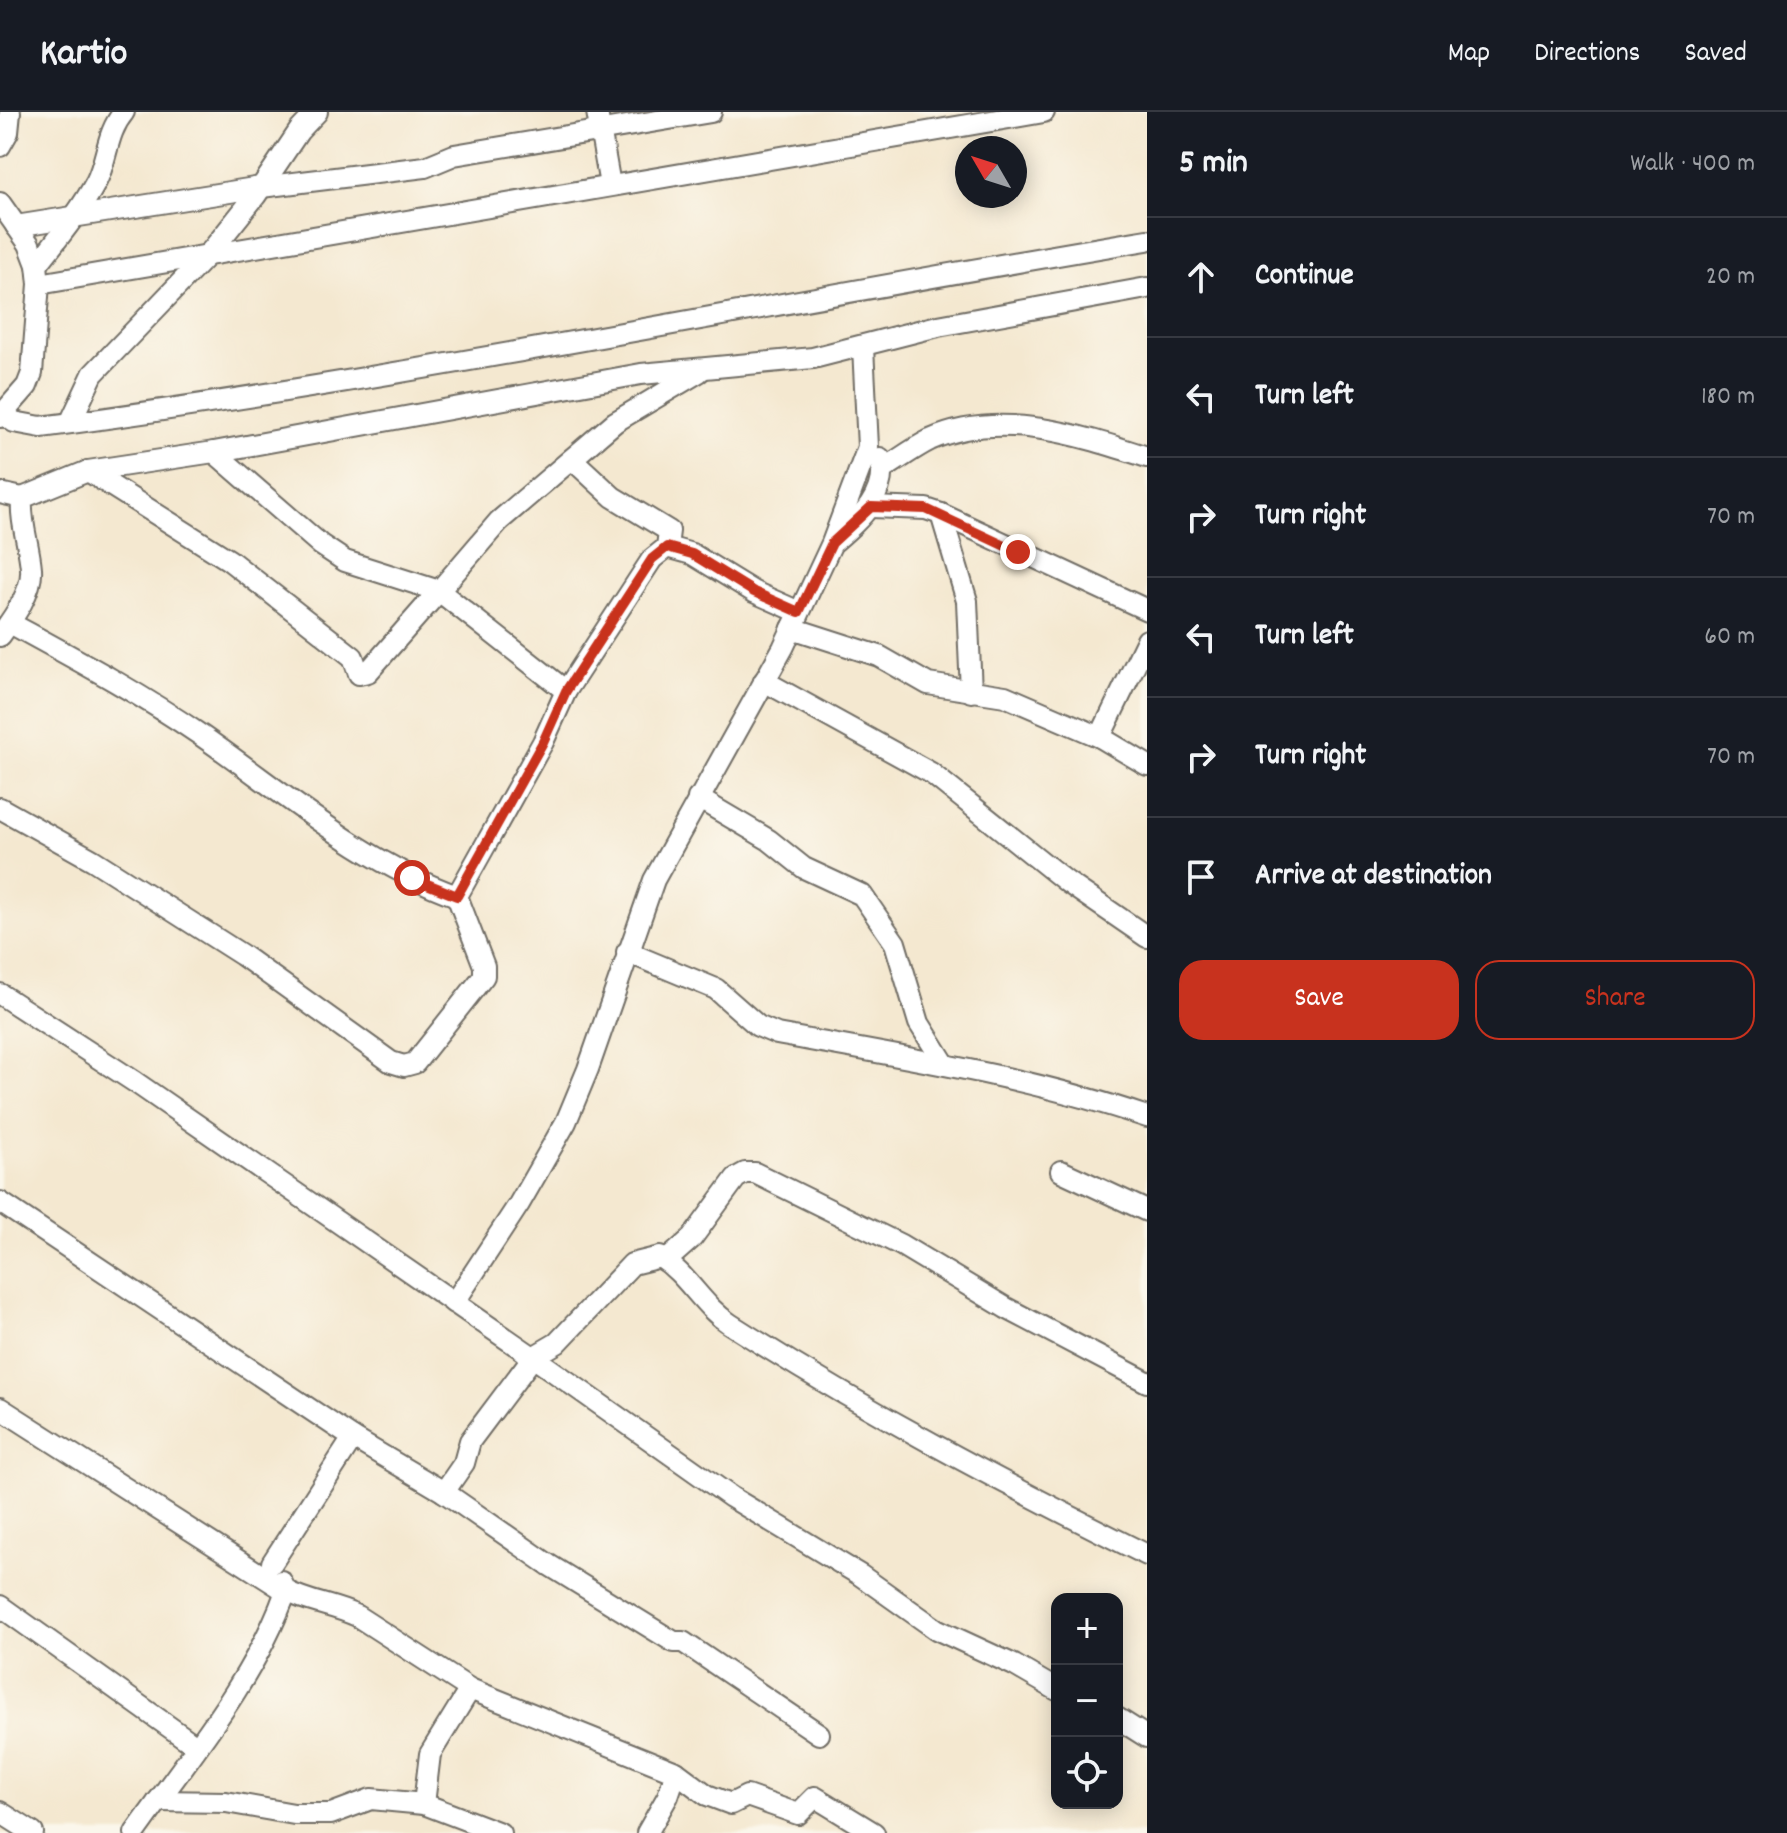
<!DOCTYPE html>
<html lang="en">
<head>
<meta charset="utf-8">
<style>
  body { margin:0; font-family:Dekko,sans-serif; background:#20242c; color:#f1f3f6 }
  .controls { position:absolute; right:24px; bottom:24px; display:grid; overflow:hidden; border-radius:16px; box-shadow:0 4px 20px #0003 }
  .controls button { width:72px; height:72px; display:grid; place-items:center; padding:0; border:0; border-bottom:2px solid #363941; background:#171b24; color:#f1f3f6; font:40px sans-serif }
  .compass { position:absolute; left:955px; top:24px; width:72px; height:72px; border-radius:50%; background:#171b24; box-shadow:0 4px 20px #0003; rotate:309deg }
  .stop { position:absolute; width:24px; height:24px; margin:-18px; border:6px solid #c8321e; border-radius:50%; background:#fff }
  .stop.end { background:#c8321e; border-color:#fff; box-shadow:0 2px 8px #0008 }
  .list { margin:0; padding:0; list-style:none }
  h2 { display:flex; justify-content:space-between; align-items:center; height:104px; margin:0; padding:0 32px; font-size:34px }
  h2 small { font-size:26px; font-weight:400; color:#9ea1a6 }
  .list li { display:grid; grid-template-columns:52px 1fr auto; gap:24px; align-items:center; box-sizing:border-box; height:120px; padding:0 32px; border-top:2px solid #363941 }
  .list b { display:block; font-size:30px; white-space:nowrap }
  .list em { font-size:26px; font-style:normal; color:#9ea1a6 }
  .actions { display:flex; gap:16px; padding:24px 32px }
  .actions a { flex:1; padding:18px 0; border:2px solid #c8321e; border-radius:24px; text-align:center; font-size:28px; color:#c8321e }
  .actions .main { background:#c8321e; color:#fff }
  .icon { flex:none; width:44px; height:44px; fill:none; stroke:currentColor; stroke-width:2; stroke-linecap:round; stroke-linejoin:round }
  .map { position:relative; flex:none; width:1147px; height:1721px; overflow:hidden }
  header { display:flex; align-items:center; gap:48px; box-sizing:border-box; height:112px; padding:0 40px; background:#171b24; border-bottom:2px solid #363941 }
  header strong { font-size:38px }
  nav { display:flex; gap:44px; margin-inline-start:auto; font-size:28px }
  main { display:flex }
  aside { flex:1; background:#171b24 }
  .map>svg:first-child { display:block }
</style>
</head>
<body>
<header>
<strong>Kartio</strong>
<nav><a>Map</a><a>Directions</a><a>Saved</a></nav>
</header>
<main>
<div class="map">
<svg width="1147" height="1721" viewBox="0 0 1147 1721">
  <rect width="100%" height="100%" fill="#fbf7ec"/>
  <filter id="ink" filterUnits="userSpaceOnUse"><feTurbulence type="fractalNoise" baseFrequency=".0125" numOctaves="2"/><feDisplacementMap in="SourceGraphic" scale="16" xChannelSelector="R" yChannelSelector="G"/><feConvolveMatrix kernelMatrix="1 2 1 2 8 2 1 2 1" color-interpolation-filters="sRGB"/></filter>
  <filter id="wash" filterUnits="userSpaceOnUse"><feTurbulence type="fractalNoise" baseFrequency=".006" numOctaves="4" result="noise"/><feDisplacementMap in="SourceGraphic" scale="32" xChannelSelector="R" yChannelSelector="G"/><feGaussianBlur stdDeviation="1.8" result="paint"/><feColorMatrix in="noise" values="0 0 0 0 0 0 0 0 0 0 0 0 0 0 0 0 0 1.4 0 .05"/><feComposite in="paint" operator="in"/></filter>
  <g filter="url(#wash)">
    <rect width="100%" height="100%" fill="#f4e8d0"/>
  </g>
  <g filter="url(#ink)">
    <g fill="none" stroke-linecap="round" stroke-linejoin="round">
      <g stroke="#716d65" stroke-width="24">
        <g id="minor">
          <polyline points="597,0 610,73"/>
          <polyline points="0,34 8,20 10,0"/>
          <polyline points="0,91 29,132 37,153 39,172 32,261 27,274 0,305"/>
          <polyline points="16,114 261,75 425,55 454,43 711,0"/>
          <path d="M37,153C58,126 80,100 96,70C108,46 106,21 124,0"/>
          <polyline points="39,172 1044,0"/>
          <path d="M3,301L14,310L41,315C412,266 778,189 1147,128"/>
          <polyline points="70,311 93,262 212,138 256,83 299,19 317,0"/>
          <polyline points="214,340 321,433 345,449 439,479 499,409 615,310 699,260"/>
          <polyline points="572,347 613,385 669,419 667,435"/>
          <path d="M883,357C898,348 914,336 930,328C999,297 1080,323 1147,345"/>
          <polyline points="0,381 22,386"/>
          <polyline points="871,395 926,397 941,402 1147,498"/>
          <polyline points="941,402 967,489 971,580"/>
          <path d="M835,429C860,407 888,383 880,346"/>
          <path d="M10,511C74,546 138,580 199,622C282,679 361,750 457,784"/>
          <polyline points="792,516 879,544 928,572 1005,584 1100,625 1147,653"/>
          <path d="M0,524C13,506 33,479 31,456C29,432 20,410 22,386L88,359L214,340L641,262L813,246L938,214L1147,176"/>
          <polyline points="764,569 931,661 1067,770 1147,825"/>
          <polyline points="566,579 652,447 667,435 692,442 754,480 799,500"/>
          <polyline points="1100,625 1147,528"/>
          <polyline points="698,686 769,728 804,756 862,783 895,831 919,911 944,951"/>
          <polyline points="0,696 93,748 242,843 391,950 404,954 415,951 484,864 484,854 457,784 543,630 566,579 439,479 368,560 359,562 353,545 229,448 88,359"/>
          <path d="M627,840L716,877L758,914L777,922C901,945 1027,964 1147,1005"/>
          <path d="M0,882L135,970L533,1245L557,1231L632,1152L660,1145C688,1163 702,1194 730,1212C864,1298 1004,1372 1147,1443"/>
          <polyline points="1061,1059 1147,1099"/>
          <polyline points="0,1090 353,1326 272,1451"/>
          <polyline points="666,1149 692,1126 736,1066 745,1061 755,1061 901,1133 1006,1196 1147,1270"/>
          <polyline points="454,1191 519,1092 566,1010 588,957 654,768 783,536 832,431 868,335 863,235"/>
          <path d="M0,1296L286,1479C309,1491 334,1493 357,1504L470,1577L676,1660L707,1683L731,1692L747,1684L798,1702L815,1685L874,1721"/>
          <polyline points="353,1326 444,1380 549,1453 674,1530 683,1530 819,1622"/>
          <polyline points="444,1380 464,1351 470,1329 533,1245 731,1385 860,1463 936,1517 1014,1553 1057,1578"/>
          <polyline points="0,1494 196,1634"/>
          <polyline points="1117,1606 1147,1625"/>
          <polyline points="158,1689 226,1690 294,1702 331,1702 371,1687 424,1692 430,1642 470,1577"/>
          <polyline points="424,1692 500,1721"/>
          <polyline points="0,1700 33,1721"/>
          <path d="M135,1721C188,1646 255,1567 286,1479L281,1469"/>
          <polyline points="647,1721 668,1684 676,1660"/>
        </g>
      </g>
      <use href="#minor" stroke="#fff" stroke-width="20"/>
    </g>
  </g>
  <g fill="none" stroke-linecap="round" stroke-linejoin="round" filter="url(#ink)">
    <polyline stroke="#c8321e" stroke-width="10" points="412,766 457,784 543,630 566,579 652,447 667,435 692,442 754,480 799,500 832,431 871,395 926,397 1018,440"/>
  </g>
</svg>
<div class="controls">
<button>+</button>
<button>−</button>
<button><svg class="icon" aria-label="locate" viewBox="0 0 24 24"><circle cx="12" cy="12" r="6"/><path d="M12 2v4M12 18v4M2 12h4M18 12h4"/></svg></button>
</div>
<svg class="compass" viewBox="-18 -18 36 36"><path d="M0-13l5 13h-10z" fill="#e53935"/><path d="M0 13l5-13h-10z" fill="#9ea1a6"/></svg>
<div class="stop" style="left:412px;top:766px"></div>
<div class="stop end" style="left:1018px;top:440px"></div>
</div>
<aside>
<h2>5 min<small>Walk · 400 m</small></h2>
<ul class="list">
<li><svg class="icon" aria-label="ahead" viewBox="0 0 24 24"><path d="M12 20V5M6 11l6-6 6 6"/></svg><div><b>Continue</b></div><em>20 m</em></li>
<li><svg class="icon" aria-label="left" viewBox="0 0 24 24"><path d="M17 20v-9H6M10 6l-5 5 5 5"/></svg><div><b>Turn left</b></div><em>180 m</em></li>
<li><svg class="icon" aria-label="right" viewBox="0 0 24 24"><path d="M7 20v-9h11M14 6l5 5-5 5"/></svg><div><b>Turn right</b></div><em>70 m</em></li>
<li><svg class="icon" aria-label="left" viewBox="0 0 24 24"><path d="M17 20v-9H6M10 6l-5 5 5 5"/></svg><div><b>Turn left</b></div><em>60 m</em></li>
<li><svg class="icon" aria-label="right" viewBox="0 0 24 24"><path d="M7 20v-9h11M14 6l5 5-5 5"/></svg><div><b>Turn right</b></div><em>70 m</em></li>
<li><svg class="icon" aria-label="arrive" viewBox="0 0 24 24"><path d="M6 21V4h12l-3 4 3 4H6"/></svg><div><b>Arrive at destination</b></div></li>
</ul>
<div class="actions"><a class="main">Save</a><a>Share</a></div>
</aside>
</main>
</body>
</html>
